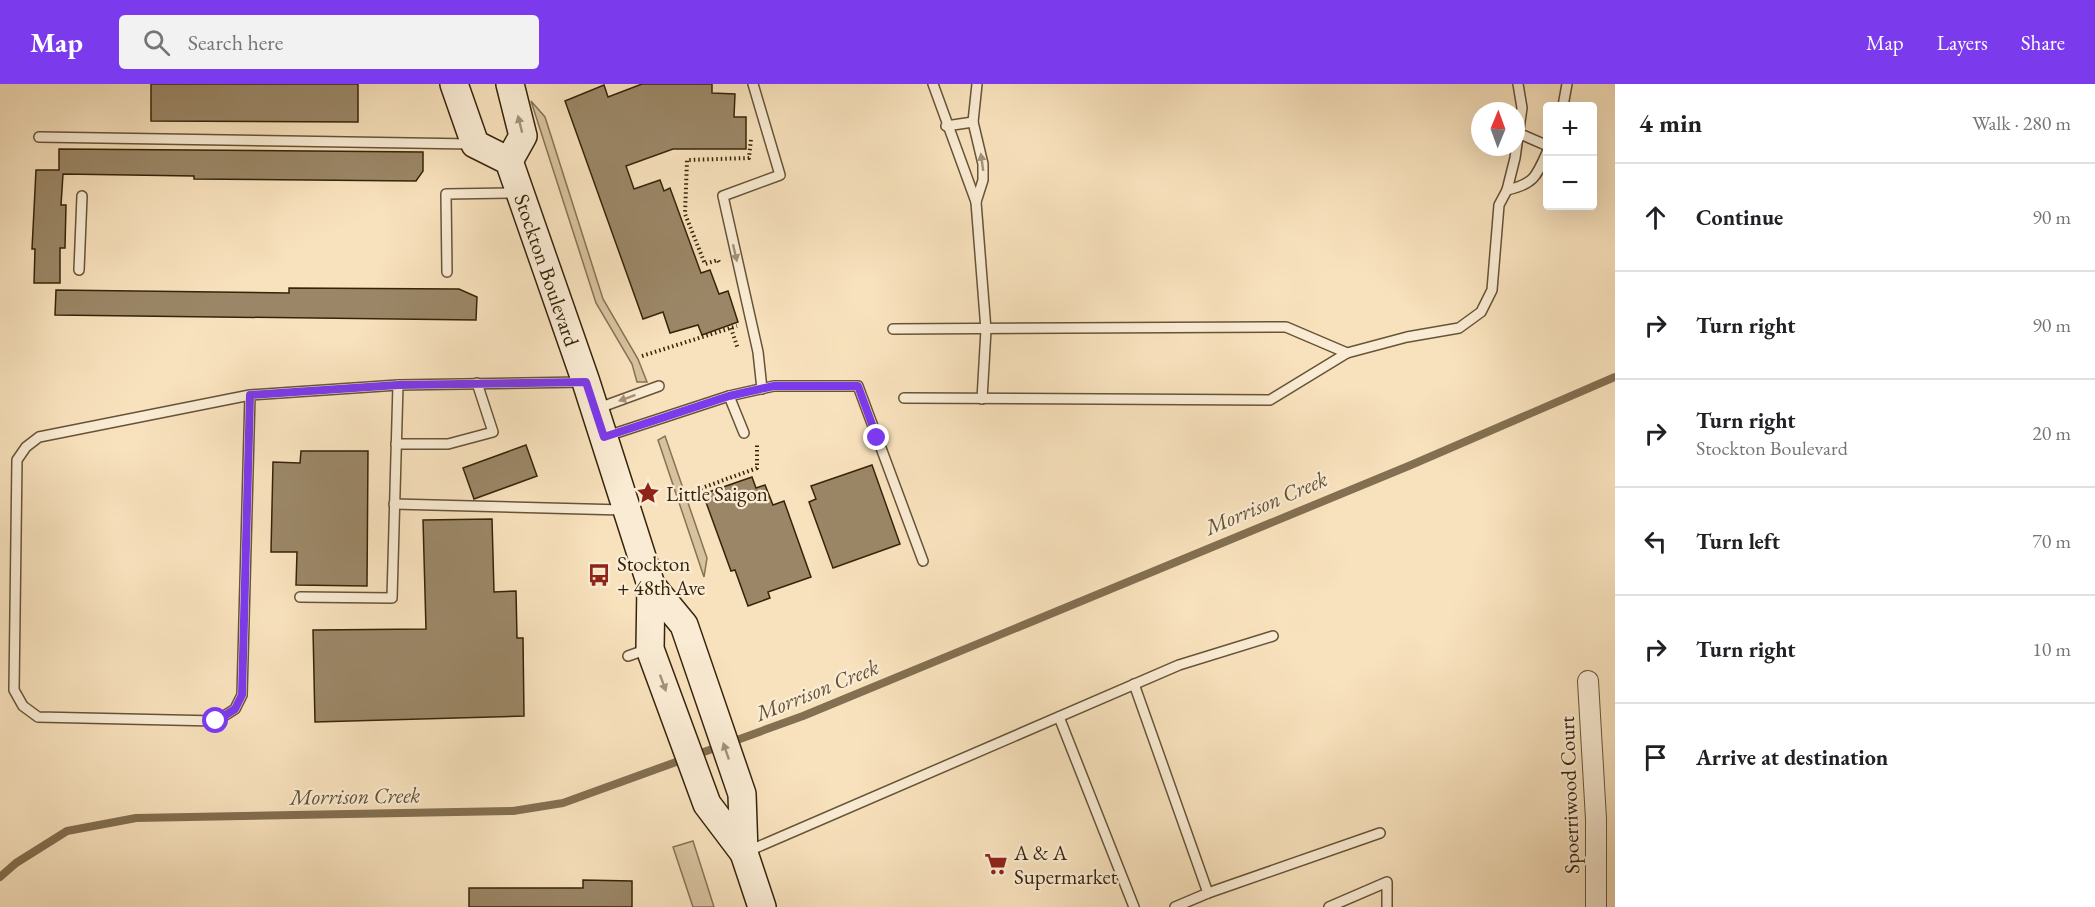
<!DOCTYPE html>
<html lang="en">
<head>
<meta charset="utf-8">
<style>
  body { margin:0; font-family:"EB Garamond",serif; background:#f2f2f2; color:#202124 }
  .controls { position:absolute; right:18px; top:18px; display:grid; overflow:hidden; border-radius:6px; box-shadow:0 6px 24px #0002 }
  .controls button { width:54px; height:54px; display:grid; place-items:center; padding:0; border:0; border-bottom:2px solid #e0e0e0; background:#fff; color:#202124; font:30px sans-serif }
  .compass { position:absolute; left:1471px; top:18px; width:54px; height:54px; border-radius:50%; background:#fff; box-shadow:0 6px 24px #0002; rotate:1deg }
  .stop { position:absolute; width:18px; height:18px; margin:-14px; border:4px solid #7c3aed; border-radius:50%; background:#fff }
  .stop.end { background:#7c3aed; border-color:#fff; box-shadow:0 2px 6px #0008 }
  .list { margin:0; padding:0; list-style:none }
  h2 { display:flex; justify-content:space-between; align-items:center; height:78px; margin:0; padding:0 24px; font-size:26px }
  h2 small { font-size:20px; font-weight:400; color:#757577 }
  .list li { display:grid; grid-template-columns:39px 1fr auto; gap:18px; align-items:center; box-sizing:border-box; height:108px; padding:0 24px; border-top:2px solid #e0e0e0 }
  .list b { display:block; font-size:22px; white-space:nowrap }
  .list p { margin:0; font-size:20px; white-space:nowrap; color:#757577 }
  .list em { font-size:20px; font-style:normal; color:#757577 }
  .icon { flex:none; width:33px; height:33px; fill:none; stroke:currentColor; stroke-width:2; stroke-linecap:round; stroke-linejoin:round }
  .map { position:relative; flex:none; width:1615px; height:823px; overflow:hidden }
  header { display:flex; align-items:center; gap:36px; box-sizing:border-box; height:84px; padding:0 30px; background:#7c3aed; color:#fff }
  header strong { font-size:28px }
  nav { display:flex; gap:33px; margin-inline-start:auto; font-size:21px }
  .search { width:420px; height:54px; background:#f2f2f2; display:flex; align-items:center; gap:15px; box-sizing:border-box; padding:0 21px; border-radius:6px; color:#757577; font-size:22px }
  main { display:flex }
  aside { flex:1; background:#fff }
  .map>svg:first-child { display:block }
</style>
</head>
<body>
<header>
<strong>Map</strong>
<div class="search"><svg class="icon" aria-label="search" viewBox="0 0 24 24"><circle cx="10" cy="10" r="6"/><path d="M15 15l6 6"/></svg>Search here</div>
<nav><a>Map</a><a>Layers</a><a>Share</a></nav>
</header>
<main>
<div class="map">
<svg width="1615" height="823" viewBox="0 0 1615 823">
  <rect width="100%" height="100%" fill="#f8e2bd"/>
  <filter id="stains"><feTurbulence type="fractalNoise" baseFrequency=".00333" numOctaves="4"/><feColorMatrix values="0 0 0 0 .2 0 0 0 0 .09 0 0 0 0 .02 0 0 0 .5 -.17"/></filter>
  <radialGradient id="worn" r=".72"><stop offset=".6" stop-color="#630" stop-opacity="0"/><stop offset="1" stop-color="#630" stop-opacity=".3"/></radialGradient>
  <g fill="#d7c29f" stroke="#867354" stroke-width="1.5">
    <polygon points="531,17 545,33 603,215 638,275 647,298 637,298 632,280 596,219"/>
    <polygon points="665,352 707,474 704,493 658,356"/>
    <polygon points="693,757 714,823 693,823 673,763"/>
  </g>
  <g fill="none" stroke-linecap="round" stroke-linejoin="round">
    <polyline stroke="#836f51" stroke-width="8" points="0,793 16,779 67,747 136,734 513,727 563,719 803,632 1411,381 1615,293"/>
  </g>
  <g fill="#9b8767" stroke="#36240a" stroke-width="1.5">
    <polygon points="151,0 358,0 358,38 151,37"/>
    <polygon points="642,0 712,0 712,9 735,10 734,33 746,33 746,65 673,65 626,82 634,105 660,96 664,107 670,104 701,189 710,186 719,210 728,207 738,238 702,251 698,241 670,249 663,228 643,235 565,17 604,1 608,13"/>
    <polygon points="59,65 423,68 423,87 416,97 194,95 194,92 63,90 61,121 66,121 65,164 60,164 60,199 34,199 35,165 32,165 36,86 59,86"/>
    <polygon points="289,204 459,205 477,213 476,236 55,231 56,206 289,209"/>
    <polygon points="526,361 537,392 474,415 463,384"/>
    <polygon points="301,367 368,367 367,502 296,501 297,468 271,468 273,378 300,379"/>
    <polygon points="872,381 900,460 833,484 809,418 816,415 811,402"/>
    <polygon points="752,393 756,404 765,401 773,421 784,417 811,493 768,508 770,514 748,522 735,486 731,487 703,410"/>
    <polygon points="492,435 494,508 516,507 517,554 523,554 524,632 315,638 313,546 426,545 423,436"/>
    <polygon points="583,796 632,797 632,823 469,823 469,804 583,804"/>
  </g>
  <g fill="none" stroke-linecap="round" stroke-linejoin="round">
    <g stroke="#665437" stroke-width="12">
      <g id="lane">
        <polyline points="753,0 780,91 723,112 758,268 762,305"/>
        <polyline points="933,0 976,118 986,246 982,315"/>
        <polyline points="1563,22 1567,0"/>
        <polyline points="946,42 973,38"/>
        <polyline points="1518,49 1548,62"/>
        <polyline points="39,53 472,60"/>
        <path d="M1507,106C1535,100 1537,91 1548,66"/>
        <polyline points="976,118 983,96 983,80 973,38 977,0"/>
        <polyline points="79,186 82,112"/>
        <polyline points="447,188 446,110 518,109"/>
        <polyline points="893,245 1286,243 1347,269"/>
        <polyline points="250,311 39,353 26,363 17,376 14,606 23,622 38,633 216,637 235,625 242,611 250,311 398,301 584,298"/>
        <polyline points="729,312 744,349"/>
        <polyline points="904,314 1270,316 1347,269 1407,253 1459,244 1481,228 1492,206 1499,121 1507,106 1515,74 1522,24 1518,0"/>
        <polyline points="596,325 659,302"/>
        <polyline points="607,352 729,312 774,302 858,302 923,477"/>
        <polyline points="396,360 448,360 493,348 477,299"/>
        <polyline points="394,420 623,426"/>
        <polyline points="300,513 392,514 398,301"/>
        <polyline points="628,572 648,565"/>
        <polyline points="1134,600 1208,809"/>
        <polyline points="1059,633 1134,823"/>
        <polyline points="746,768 1179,581 1273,552"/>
        <polyline points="1175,823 1208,809 1380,749"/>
        <polyline points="1329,823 1387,798 1387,823"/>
      </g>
    </g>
    <g stroke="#665437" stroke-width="22">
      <polyline id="street" points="1588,597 1596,735 1596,823"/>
    </g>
    <g stroke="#36240a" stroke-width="30">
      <g id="secondary">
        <polyline points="454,0 475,60 509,77 586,298 651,501 650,565 707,720 744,769"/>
        <polyline points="509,77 523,52 510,0"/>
        <polyline points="651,501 684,541 742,710 744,769 762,823"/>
      </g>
    </g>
    <g stroke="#36240a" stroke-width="4" stroke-dasharray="1.5 3" stroke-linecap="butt">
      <polyline points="719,178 718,176 705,180 685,130 687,76 749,74 751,55"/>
      <polyline points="731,244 738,265"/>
      <polyline points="642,272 737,242"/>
      <polyline points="688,409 757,384 757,360"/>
    </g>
    <use href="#lane" stroke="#faecd4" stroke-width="9"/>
    <use href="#street" stroke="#faecd4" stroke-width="20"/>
    <use href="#secondary" stroke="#faecd4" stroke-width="27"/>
  </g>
  <defs><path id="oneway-solid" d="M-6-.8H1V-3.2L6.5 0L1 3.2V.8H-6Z" transform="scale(1.5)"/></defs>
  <g fill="#a29279">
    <use href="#oneway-solid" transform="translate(520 40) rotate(-104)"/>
    <use href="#oneway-solid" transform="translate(982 78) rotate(-98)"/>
    <use href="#oneway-solid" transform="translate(735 169) rotate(77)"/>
    <use href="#oneway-solid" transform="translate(627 314) rotate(160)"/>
    <use href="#oneway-solid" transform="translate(663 599) rotate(70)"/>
    <use href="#oneway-solid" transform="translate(726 667) rotate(-109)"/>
  </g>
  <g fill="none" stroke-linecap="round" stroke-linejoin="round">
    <polyline stroke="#7c3aed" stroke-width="8" points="216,637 235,625 242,611 250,311 398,301 586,298 604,353 729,312 774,302 858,302 877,354"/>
  </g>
  <defs>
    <g id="sight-bare" transform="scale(1.8)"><path d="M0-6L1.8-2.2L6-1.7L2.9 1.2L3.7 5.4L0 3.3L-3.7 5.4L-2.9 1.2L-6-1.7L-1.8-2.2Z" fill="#8f2418" stroke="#faecd4" stroke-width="2.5" paint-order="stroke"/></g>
    <g id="bus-bare" transform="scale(1.8)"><path d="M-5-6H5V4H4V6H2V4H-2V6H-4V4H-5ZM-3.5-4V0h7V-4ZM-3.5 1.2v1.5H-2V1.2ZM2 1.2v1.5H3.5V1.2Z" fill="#8f2418" stroke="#faecd4" stroke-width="2.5" paint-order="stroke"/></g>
    <g id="supermarket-bare" transform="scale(1.8)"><path d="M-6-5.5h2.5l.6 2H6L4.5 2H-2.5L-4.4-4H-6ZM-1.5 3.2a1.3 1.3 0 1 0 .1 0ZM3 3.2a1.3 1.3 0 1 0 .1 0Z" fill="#8f2418" stroke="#faecd4" stroke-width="2.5" paint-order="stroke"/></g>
  </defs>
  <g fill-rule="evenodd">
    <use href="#sight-bare" x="648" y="409"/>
    <use href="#bus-bare" x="599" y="491"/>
    <use href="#supermarket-bare" x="996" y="780"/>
  </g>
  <g text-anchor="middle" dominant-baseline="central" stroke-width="4.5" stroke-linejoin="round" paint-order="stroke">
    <g font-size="21" fill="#36240a" stroke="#faecd4">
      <text transform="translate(547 186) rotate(71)">Stockton Boulevard</text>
      <text transform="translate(1569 711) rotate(-92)">Spoerriwood Court</text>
    </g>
    <g font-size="21" fill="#36240a" stroke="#faecd4" text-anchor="start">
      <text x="666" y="409">Little Saigon</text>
      <text x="617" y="479">Stockton<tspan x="617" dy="24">+ 48th Ave</tspan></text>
      <text x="1014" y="768">A &amp; A<tspan x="1014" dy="24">Supermarket</tspan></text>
    </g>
    <g font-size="22" font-style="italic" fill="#635033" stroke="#faecd4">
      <text transform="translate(1266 419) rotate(-23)">Morrison Creek</text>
      <text transform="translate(817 606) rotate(-22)">Morrison Creek</text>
      <text transform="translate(355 712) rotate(-1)">Morrison Creek</text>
    </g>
  </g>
  <rect width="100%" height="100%" filter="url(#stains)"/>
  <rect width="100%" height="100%" fill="url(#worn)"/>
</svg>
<div class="controls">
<button>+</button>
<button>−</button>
</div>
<svg class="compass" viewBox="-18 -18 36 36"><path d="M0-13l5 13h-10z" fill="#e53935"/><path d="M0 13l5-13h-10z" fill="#757577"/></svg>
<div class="stop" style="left:216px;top:637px"></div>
<div class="stop end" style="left:877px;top:354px"></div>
</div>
<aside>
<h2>4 min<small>Walk · 280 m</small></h2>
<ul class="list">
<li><svg class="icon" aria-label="ahead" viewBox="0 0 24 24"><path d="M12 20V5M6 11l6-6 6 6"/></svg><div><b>Continue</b></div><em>90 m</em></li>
<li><svg class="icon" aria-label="right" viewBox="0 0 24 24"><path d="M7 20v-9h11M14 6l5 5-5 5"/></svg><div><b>Turn right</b></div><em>90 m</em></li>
<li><svg class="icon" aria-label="right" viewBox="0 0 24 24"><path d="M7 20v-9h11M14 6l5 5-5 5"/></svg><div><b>Turn right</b><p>Stockton Boulevard</p></div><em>20 m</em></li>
<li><svg class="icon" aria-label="left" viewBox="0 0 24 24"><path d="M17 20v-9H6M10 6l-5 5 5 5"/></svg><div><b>Turn left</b></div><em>70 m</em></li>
<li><svg class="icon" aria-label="right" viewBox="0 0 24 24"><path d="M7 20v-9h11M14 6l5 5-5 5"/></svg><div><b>Turn right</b></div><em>10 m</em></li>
<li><svg class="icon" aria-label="arrive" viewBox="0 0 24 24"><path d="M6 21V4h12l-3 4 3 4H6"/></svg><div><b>Arrive at destination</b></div></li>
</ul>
</aside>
</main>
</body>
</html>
